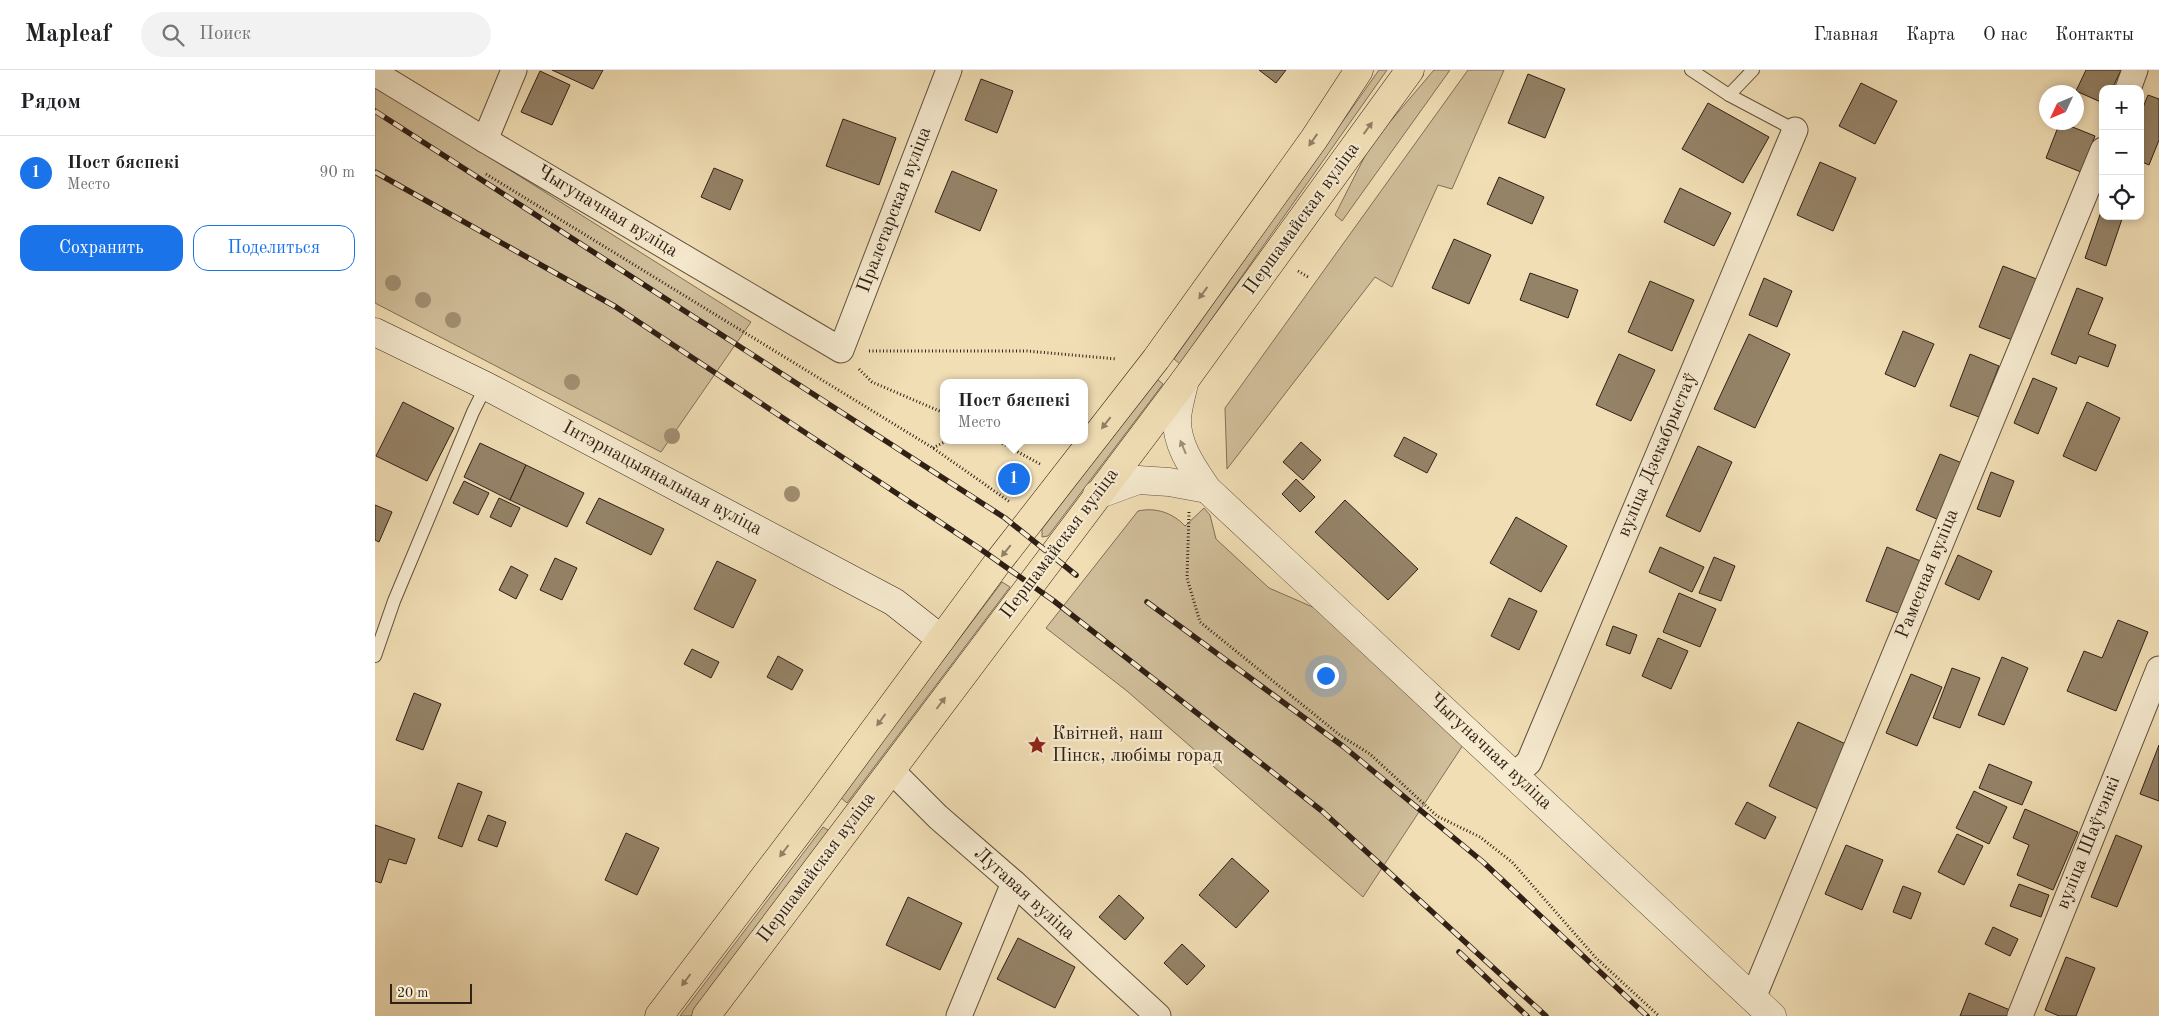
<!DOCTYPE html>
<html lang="ru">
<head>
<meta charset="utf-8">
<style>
  body { margin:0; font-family:"Old Standard TT",serif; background:#f2f2f2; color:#202124 }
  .controls { position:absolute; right:15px; top:15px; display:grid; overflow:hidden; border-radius:10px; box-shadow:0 2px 8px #0003 }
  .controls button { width:45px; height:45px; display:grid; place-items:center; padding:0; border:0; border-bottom:1px solid #e0e0e0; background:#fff; color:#202124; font:25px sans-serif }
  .compass { position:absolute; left:1664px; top:15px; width:45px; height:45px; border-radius:50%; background:#fff; box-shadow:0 2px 8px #0003; rotate:226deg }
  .scale { position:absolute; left:15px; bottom:12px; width:82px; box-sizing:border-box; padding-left:5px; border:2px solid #312015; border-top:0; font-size:14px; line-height:18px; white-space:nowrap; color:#312015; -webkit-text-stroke:4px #f6eacf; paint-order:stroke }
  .you { position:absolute; left:950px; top:605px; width:18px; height:18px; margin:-12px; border:4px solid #fff; border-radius:50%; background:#1a73e8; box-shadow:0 0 0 8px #1a73e833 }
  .badge { display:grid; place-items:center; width:32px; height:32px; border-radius:50%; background:#1a73e8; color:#fff; font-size:16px; font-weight:700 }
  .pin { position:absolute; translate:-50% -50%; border:2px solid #fff; box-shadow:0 1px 5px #0006 }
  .popup { position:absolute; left:565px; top:309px; width:148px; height:65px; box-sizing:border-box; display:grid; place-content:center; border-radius:10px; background:#fff; filter:drop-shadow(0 1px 4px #0005); font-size:16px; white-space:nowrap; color:#757577 }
  .popup b { font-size:19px; color:#202124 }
  .popup::after { content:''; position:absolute; left:50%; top:100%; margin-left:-10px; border:10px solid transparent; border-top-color:#fff }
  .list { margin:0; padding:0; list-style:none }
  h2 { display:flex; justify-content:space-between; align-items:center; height:65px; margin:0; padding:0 20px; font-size:21px }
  h2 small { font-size:16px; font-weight:400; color:#757577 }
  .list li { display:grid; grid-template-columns:32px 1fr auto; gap:15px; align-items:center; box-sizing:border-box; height:75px; padding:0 20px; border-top:1px solid #e0e0e0 }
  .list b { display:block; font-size:19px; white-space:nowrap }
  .list p { margin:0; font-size:16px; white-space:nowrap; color:#757577 }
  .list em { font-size:16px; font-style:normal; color:#757577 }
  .actions { display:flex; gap:10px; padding:15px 20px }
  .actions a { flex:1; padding:11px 0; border:1px solid #1a73e8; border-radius:15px; text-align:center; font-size:18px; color:#1a73e8 }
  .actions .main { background:#1a73e8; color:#fff }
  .icon { flex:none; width:28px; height:28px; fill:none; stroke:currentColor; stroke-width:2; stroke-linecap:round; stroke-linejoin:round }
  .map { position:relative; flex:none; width:1784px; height:946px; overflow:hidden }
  header { display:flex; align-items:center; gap:30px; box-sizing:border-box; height:70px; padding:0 25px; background:#fff; border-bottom:1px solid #e0e0e0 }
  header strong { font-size:24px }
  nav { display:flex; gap:28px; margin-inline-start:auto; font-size:18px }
  .search { width:350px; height:45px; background:#f2f2f2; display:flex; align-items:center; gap:12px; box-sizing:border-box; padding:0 18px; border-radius:28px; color:#757577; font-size:19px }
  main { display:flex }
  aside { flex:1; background:#fff }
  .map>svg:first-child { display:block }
</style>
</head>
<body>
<header>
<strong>Mapleaf</strong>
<div class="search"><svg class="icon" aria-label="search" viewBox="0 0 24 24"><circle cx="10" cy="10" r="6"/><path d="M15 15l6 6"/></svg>Поиск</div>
<nav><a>Главная</a><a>Карта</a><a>О нас</a><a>Контакты</a></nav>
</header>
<main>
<aside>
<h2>Рядом<small></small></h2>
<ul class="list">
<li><span class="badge">1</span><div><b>Пост бяспекі</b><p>Место</p></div><em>90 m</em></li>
</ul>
<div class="actions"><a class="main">Сохранить</a><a>Поделиться</a></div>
</aside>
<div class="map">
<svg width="1784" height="946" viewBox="0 0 1784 946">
  <rect width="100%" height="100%" fill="#f1deb5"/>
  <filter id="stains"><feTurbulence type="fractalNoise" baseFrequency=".004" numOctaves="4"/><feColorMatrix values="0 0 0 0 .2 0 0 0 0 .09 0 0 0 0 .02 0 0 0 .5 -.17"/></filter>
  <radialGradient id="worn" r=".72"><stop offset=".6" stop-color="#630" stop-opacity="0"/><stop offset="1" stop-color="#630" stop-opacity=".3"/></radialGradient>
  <g fill="#d0be9a" stroke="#806f58">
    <polygon points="1004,0 1012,0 805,294 799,289"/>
    <polygon points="1059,0 1075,0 967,151 960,145 996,74"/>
    <polygon points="1093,0 1129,0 1077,119 1063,115 1017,217 1000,207 852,399 850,338"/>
    <polygon points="0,15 376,252 286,382 0,233"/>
    <polygon points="782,309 788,314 673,466 667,467 667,459"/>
    <path d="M829,438L835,445L841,469L894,518L940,538L1090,672L988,827L752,621L671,558L763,441C781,437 798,443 810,456Z"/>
    <polygon points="627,512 635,517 472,733 465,727"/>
    <polygon points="448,757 456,762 317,946 305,946"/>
  </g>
  <g fill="#958368" stroke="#312015">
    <polygon points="177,0 228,0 218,19"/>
    <polygon points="884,0 911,0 901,13"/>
    <polygon points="1711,0 1746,0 1737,19 1728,19 1728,33 1701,21"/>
    <polygon points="165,1 195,15 177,55 146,42"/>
    <polygon points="1153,4 1190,19 1170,68 1133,53"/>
    <polygon points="606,9 638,21 622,63 590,50"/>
    <polygon points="1486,13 1522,31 1500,74 1464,56"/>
    <polygon points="1773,25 1784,29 1784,70 1774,95 1765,91 1765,45"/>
    <polygon points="1333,33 1394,67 1368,113 1307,79"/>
    <polygon points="468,49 521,68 504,115 451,96"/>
    <polygon points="1685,52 1720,66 1706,102 1671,88"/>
    <polygon points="1445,92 1481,108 1458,161 1422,145"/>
    <polygon points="339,98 368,110 355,140 326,127"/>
    <polygon points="577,101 622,120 605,161 560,142"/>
    <polygon points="1124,107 1169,127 1157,154 1112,134"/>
    <polygon points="1305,118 1356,143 1339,176 1289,152"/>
    <polygon points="1728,136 1728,146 1748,146 1731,196 1710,188"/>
    <polygon points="1079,169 1116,185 1094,234 1057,218"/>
    <polygon points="1628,196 1664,210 1640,271 1604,257"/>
    <polygon points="1155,203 1203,220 1193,248 1145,230"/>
    <polygon points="1389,208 1417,221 1402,257 1374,245"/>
    <polygon points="1275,211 1319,230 1297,281 1253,262"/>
    <polygon points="1702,218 1728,228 1713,264 1741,275 1733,297 1704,286 1701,294 1676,284"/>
    <polygon points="1528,261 1559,274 1540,317 1510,304"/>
    <polygon points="1374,264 1415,284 1380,358 1339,339"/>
    <polygon points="1244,284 1280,300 1256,351 1221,335"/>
    <polygon points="1595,284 1624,296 1604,347 1575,336"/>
    <polygon points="1658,308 1682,318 1663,364 1639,353"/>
    <polygon points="28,332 79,358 52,411 1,386"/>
    <polygon points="1712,332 1745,348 1721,401 1688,386"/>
    <polygon points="1029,367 1062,384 1052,403 1019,386"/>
    <polygon points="926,372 946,390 928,410 908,392"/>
    <polygon points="105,373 151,395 135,430 89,407"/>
    <polygon points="1323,376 1357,392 1325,462 1291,446"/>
    <polygon points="1565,384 1587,393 1564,450 1541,440"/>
    <polygon points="636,394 654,407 642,424 623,411"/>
    <polygon points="151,395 209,423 192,457 135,430"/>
    <polygon points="1616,402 1639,411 1625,447 1602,439"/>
    <polygon points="921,409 940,427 925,442 907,424"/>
    <polygon points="89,411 114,423 103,445 78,433"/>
    <polygon points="124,428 145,438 136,457 115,447"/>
    <polygon points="224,428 289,459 276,485 211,453"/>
    <polygon points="970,430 1043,499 1013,530 940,462"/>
    <polygon points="0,435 17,442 4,472 0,470"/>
    <polygon points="1141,447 1192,476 1166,522 1115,493"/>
    <polygon points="1285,477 1329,497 1317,522 1274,502"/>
    <polygon points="1512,477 1548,492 1528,545 1491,531"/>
    <polygon points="1583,485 1617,501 1604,530 1570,514"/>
    <polygon points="1339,487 1360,496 1346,531 1324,523"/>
    <polygon points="180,488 202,498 187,530 165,520"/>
    <polygon points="342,491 381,510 358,558 319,539"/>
    <polygon points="136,496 153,505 141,529 124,520"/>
    <polygon points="1304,523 1341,539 1325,577 1288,562"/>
    <polygon points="1134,528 1162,541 1144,580 1116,566"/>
    <polygon points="1743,550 1773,562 1741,641 1692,621 1709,581 1727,588"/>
    <polygon points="1238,556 1262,565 1255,584 1231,575"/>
    <polygon points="1283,568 1313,581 1296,619 1267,606"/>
    <polygon points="317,579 344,592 336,608 309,594"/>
    <polygon points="403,586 428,600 417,620 392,607"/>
    <polygon points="1627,587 1653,598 1629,655 1603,645"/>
    <polygon points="1577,598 1605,608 1585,658 1558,648"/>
    <polygon points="1536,604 1567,617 1542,676 1511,663"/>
    <polygon points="39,623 66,634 48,680 21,670"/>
    <polygon points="1423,652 1475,676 1445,740 1394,716"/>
    <polygon points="1784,675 1784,731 1765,724"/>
    <polygon points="1614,694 1657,712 1647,735 1604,718"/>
    <polygon points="83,713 107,722 87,777 63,768"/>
    <polygon points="1599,721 1632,737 1614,774 1581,758"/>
    <polygon points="1372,732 1401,747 1390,769 1360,754"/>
    <polygon points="1650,739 1703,762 1678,820 1642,805 1654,775 1638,768"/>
    <polygon points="113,745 131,752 122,777 103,770"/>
    <polygon points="0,755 40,769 31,794 14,789 6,813 0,811"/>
    <polygon points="251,763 284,778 262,825 230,810"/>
    <polygon points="1582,764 1608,776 1589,815 1563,802"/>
    <polygon points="1741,765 1767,776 1742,837 1716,827"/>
    <polygon points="1471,775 1508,790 1487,840 1450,824"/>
    <polygon points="857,788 894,821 861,858 824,825"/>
    <polygon points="1644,814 1674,825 1666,847 1635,836"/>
    <polygon points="1528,816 1546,823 1536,849 1518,842"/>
    <polygon points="744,825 769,848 750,870 724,847"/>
    <polygon points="533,827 587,853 565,900 511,875"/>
    <polygon points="1618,857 1643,869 1635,886 1610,874"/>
    <polygon points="643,868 700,897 680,938 622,909"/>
    <polygon points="807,874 830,896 812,915 789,893"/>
    <polygon points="1691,887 1720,898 1701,946 1684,946 1670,940"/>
    <polygon points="1594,923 1635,940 1633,946 1585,946"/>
  </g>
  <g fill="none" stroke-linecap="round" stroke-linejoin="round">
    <g stroke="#61503d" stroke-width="14">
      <g id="service">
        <polyline points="1316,0 1354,25 1420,60"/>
        <polyline points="1354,25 1378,0"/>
        <polyline points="0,586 19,531 98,342 111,316"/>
      </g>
    </g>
    <g stroke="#61503d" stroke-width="27">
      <g id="minor">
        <polyline points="0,3 110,70 466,280 574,0"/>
        <polyline points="1753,19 1760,0"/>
        <polyline points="110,70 139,0"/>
        <polyline points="516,700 563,747 639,813 783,946"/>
        <polyline points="1140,705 1154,692 1420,60"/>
        <polyline points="1378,928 1728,80"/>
        <polyline points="584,946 639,813"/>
        <polyline points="1645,946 1784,599"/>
      </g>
    </g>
    <g stroke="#61503d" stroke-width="29">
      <g id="tertiary">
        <path d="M810,310C807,322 803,336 802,348C801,375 818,398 832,419L1397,946"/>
        <polyline points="722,425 763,410 794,412 832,419"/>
      </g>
    </g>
    <g stroke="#312015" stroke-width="29">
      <polyline id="secondary" points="0,262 111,316 519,532 566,569"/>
    </g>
    <g stroke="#312015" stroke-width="29">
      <g id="primary">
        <polyline points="284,946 447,731 623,492 781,289 939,69 984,0"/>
        <polyline points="331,946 810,310 1035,0"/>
      </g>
    </g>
    <g stroke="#312015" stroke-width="3" stroke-dasharray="1 2.5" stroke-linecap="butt">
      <polyline points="111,104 558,378 635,432"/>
      <polyline points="923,201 933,207"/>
      <polyline points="494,281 652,281 742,289"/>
      <polyline points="484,299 497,312 569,343"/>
      <polyline points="621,370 665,394"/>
      <polyline points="558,378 573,370"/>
      <polyline points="814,442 812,508 825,552 966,666 995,684 1062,746 1105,767 1137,792 1221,888 1284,946"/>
    </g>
    <use href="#service" stroke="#f6eacf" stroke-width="12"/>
    <use href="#minor" stroke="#f6eacf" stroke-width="25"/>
    <use href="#tertiary" stroke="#f6eacf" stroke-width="28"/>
    <use href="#secondary" stroke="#f6eacf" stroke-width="28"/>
    <use href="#primary" stroke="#f1deb5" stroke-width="28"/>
    <g stroke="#312015" stroke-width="5.5">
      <g id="rail">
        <polyline points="0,41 630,448 701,505"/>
        <polyline points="0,102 241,237 604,478 679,531 947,741 1171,946"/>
        <polyline points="772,532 969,677 1108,792 1272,946"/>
        <polyline points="1084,882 1152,946"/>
      </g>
    </g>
    <use href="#rail" stroke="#f6eacf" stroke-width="4" stroke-dasharray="11" stroke-linecap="butt"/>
  </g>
  <g fill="#a28f73">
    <circle cx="18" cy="213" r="8"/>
    <circle cx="48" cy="230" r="8"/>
    <circle cx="78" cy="250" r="8"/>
    <circle cx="197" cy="312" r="8"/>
    <circle cx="297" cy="366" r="8"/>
    <circle cx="417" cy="424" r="8"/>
  </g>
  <defs><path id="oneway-solid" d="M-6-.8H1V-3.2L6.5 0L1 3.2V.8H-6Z" transform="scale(1.25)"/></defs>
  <g fill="#917f65">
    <use href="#oneway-solid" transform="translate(993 58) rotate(-54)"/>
    <use href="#oneway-solid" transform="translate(938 70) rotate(125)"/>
    <use href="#oneway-solid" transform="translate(828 223) rotate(126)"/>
    <use href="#oneway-solid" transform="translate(731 353) rotate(128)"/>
    <use href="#oneway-solid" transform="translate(631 481) rotate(129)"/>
    <use href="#oneway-solid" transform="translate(566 633) rotate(-53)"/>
    <use href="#oneway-solid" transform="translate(506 650) rotate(126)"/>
    <use href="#oneway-solid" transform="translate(409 781) rotate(127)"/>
    <use href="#oneway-solid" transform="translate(311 910) rotate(127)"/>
  </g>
  <use fill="#9d8f7b" href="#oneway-solid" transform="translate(808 377) rotate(-113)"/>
  <defs>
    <g id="sight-bare" transform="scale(1.5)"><path d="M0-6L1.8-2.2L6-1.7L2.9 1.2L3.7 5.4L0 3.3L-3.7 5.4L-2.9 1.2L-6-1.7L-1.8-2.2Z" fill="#8f2418" stroke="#f6eacf" stroke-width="2.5" paint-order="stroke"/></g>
  </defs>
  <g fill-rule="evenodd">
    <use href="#sight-bare" x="662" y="675"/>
  </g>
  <g text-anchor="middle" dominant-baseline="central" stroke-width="4.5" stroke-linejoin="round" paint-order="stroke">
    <g font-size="19" fill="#312015" stroke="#f6eacf">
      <text transform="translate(520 140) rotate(-69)">Пралетарская вуліца</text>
      <text transform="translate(232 142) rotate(31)">Чыгуначная вуліца</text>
      <text transform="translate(927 149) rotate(-54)">Першамайская вуліца</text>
      <text transform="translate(1283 385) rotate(-67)">вуліца Дзекабрыстаў</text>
      <text transform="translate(287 409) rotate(28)">Інтэрнацыянальная вуліца</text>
      <text transform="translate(685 474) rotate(-53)">Першамайская вуліца</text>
      <text transform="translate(1553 504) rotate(-68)">Рамесная вуліца</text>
      <text transform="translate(1115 682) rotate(43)">Чыгуначная вуліца</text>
      <text transform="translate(1714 773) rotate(-68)">вуліца Шаўчэнкі</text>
      <text transform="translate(442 798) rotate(-53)">Першамайская вуліца</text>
      <text transform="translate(649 824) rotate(42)">Лугавая вуліца</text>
    </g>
    <g font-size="19" fill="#312015" stroke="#f6eacf" text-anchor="start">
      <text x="677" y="664">Квітней, наш<tspan x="677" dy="22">Пінск, любімы горад</tspan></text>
    </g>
  </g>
  <rect width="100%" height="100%" filter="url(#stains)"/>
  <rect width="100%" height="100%" fill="url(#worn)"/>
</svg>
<div class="controls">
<button>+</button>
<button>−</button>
<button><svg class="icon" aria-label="locate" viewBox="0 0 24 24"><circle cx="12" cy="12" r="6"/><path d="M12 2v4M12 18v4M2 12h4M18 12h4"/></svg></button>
</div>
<svg class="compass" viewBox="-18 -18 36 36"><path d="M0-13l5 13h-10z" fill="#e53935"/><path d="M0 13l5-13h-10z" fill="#757577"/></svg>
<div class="scale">20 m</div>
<div class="you"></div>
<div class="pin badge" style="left:639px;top:409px">1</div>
<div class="popup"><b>Пост бяспекі</b>Место</div>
</div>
</main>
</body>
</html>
